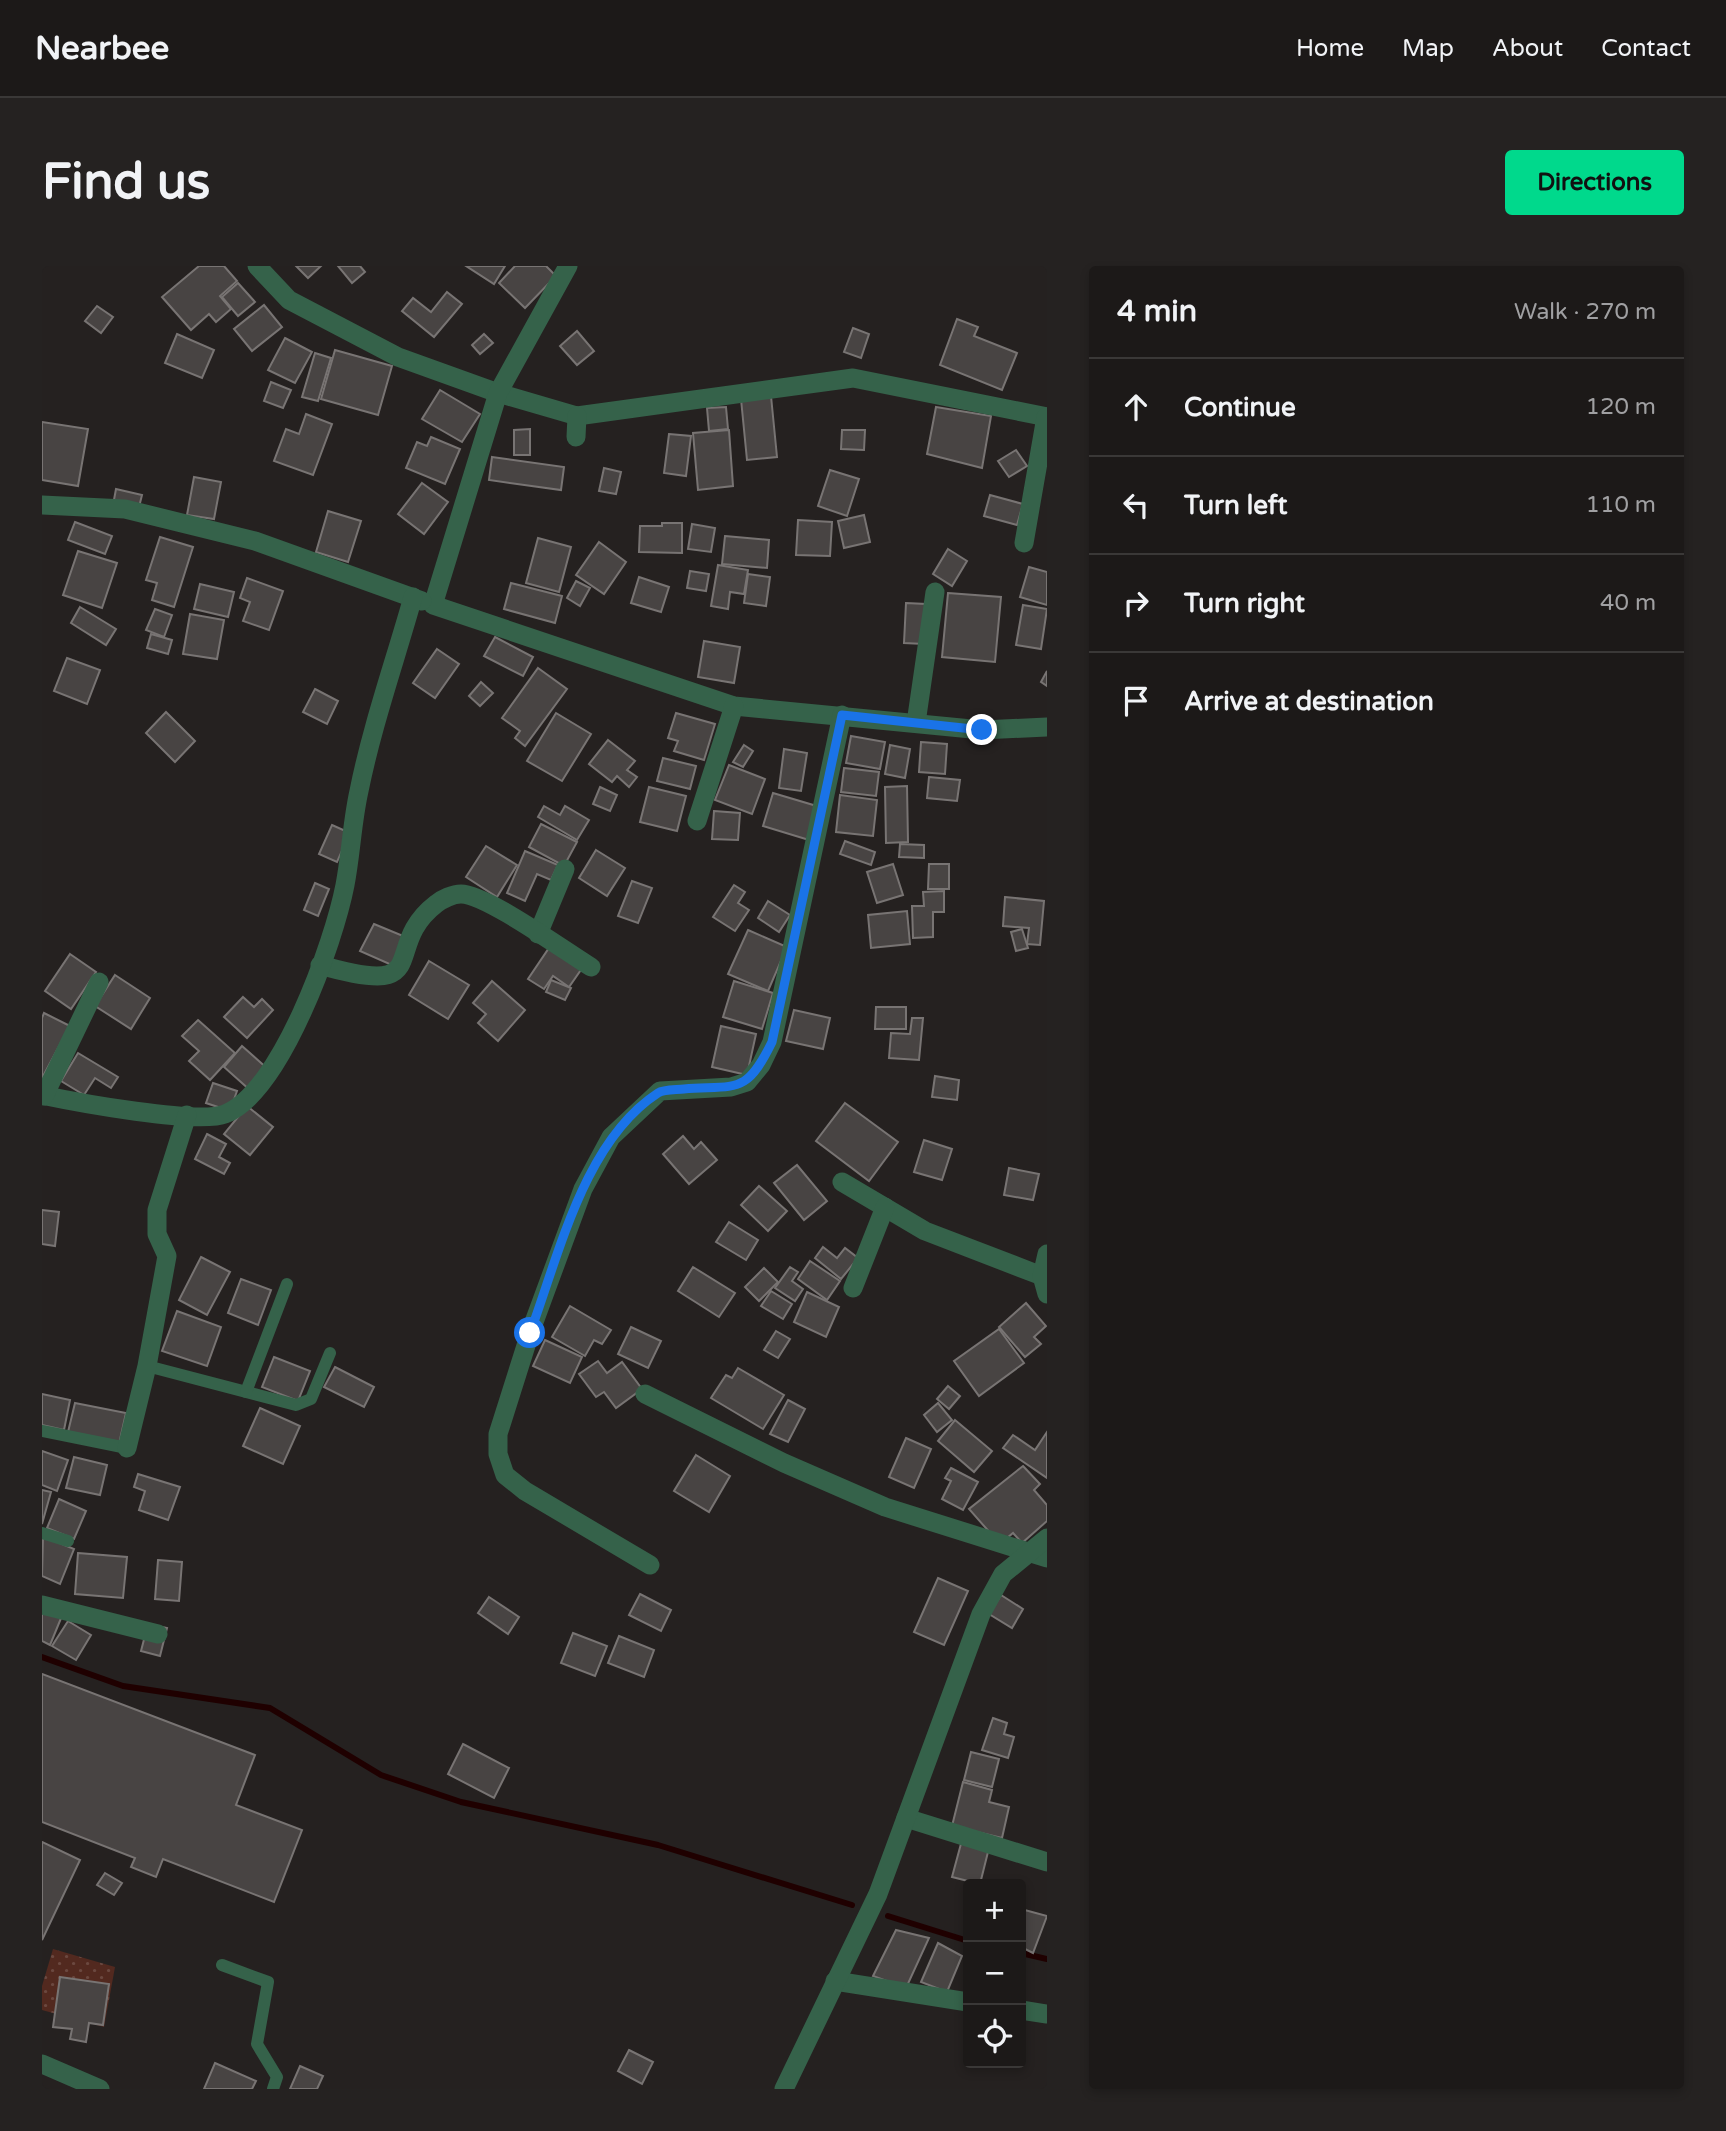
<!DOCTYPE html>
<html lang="en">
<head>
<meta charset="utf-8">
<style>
  body { margin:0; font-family:"Varela Round",sans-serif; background:#252221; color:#f1f3f6 }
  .controls { position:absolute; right:21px; bottom:21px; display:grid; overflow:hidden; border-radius:7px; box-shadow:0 4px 10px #0003 }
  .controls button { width:63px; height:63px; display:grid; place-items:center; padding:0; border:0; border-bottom:2px solid #3a3837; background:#1c1918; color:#f1f3f6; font:35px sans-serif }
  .stop { position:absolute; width:21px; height:21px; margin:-16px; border:5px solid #1a73e8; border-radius:50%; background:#fff }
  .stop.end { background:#1a73e8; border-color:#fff; box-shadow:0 2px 7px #0008 }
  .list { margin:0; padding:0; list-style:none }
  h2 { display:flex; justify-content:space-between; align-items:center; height:91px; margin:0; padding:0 28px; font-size:30px }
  h2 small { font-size:23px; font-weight:400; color:#a0a0a2 }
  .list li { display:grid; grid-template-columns:46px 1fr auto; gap:21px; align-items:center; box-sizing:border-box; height:98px; padding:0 28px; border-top:2px solid #3a3837 }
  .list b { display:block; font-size:26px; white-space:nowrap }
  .list em { font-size:23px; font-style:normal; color:#a0a0a2 }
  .icon { flex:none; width:38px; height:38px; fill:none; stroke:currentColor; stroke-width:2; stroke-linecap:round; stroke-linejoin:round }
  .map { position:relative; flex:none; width:1005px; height:1823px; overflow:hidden; border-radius:7px }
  header { display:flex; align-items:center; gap:42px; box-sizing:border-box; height:98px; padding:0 35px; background:#1c1918; border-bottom:2px solid #3a3837 }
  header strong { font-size:33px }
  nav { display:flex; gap:38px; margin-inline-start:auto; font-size:24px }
  .intro { display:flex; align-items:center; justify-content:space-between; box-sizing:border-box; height:168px; padding:0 42px }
  h1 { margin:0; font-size:49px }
  .button { padding:18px 32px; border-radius:7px; background:#00d98c; color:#111; font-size:24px; font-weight:700 }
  main { display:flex; gap:42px; padding:0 42px }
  aside { flex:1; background:#1c1918; border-radius:7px; box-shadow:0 4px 10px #0003 }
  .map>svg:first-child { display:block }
</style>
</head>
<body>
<header>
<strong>Nearbee</strong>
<nav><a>Home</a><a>Map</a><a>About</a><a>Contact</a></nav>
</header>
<div class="intro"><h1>Find us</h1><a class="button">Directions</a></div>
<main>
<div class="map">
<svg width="1005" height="1823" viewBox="0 0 1005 1823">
  <defs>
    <pattern id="green-dots" width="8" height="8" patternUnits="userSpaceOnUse" patternTransform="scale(1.75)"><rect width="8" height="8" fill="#52291f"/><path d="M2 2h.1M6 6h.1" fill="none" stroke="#6b483f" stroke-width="1.8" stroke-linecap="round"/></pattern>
  </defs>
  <rect width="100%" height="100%" fill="#252120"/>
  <polygon fill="url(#green-dots)" points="11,1683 73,1701 62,1761 0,1744 0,1720"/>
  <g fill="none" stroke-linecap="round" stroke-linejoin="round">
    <g stroke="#1f0000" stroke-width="6">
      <polyline points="0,1391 81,1420 228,1442 339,1509 419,1536 616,1579 810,1639"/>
      <polyline points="846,1650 926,1675"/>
      <polyline points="979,1687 1005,1693"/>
    </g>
  </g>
  <g fill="#484443" stroke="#787473" stroke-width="2">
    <polygon points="157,0 182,0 195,15 178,30 189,43 174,56 167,48 149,64 120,31"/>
    <polygon points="254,0 279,0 266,12"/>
    <polygon points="296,0 318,0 323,6 310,17"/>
    <polygon points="424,0 463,0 452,18"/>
    <polygon points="473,0 504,0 514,10 483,42 457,17"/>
    <polygon points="196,17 213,36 196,50 180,31"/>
    <polygon points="405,26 420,38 392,71 360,45 371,32 389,46"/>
    <polygon points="222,39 240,61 210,85 192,63"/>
    <polygon points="55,40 71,51 59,67 43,55"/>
    <polygon points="915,53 936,61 932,70 975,87 960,124 898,99"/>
    <polygon points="811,62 827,68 819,92 802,86"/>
    <polygon points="535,65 552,85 535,99 518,80"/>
    <polygon points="135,68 172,84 160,112 123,97"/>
    <polygon points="442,68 451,77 438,88 430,79"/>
    <polygon points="243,72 270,86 253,117 226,104"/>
    <polygon points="293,84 350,100 336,149 279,133"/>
    <polygon points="273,87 289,92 276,135 260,131"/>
    <polygon points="229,116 249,124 241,142 222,135"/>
    <polygon points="398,124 438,148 420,176 380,153"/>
    <polygon points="729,130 735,191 705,194 699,133"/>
    <polygon points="684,141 686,163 667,165 665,142"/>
    <polygon points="894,141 949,150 940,202 885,188"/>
    <polygon points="264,148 290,158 271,209 232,195 244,163 257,168"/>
    <polygon points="0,156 46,163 36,220 0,214"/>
    <polygon points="488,163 488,189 472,189 472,164"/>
    <polygon points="687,164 691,220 656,224 651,167"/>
    <polygon points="800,164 823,164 822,184 799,183"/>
    <polygon points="627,168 649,170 644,210 622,207"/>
    <polygon points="389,171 418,183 403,218 364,202 375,176 385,180"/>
    <polygon points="974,184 985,200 967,211 956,195"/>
    <polygon points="450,191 522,201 519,224 447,214"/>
    <polygon points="562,202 579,206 574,228 557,225"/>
    <polygon points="788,204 817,213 805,250 776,240"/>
    <polygon points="152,211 179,216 172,253 145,249"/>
    <polygon points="380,217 406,236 382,268 356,248"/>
    <polygon points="74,223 100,229 96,245 71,239"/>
    <polygon points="948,229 981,238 975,259 942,250"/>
    <polygon points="286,245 319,255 306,296 274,286"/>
    <polygon points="822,249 828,276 802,282 796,255"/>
    <polygon points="756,254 790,256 788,290 754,289"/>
    <polygon points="33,256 70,270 63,288 26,274"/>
    <polygon points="620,257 640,257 640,287 597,286 598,260 620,260"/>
    <polygon points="650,258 673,262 669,286 646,283"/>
    <polygon points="683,270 727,274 725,302 680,298"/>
    <polygon points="118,271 151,281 132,341 110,334 115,317 104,314"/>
    <polygon points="496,272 529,281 517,326 484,317"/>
    <polygon points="557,276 584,296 562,328 534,309"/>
    <polygon points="906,283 925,295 910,320 891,308"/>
    <polygon points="36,285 75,297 60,342 21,329"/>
    <polygon points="676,299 706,304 702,328 688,326 686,343 669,340"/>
    <polygon points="987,301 1005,306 1005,339 978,331"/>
    <polygon points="648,305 667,308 664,325 645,322"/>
    <polygon points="706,308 728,311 724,340 702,337"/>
    <polygon points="597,311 627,321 619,346 589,337"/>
    <polygon points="205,312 241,325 227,364 201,355 208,336 198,332"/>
    <polygon points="534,315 548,322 538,340 525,332"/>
    <polygon points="469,317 520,330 513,357 462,343"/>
    <polygon points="158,318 192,326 186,351 152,343"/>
    <polygon points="906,327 959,331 953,396 900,391"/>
    <polygon points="864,337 884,338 882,378 862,377"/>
    <polygon points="981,339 1005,343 999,383 974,379"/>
    <polygon points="38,341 74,363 64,379 29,357"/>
    <polygon points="113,343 130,349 122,371 104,364"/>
    <polygon points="148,348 182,354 175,393 141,388"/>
    <polygon points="109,368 130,374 126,388 105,382"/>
    <polygon points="453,371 491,391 481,410 442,390"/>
    <polygon points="662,375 698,381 692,417 656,411"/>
    <polygon points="395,383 417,398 393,432 371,417"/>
    <polygon points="25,392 58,404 45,438 12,425"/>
    <polygon points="496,402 525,423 483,480 473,472 478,465 460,452"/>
    <polygon points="1005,405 1005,420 999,416"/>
    <polygon points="439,416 451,427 438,440 427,430"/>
    <polygon points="273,423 296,435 285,458 261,446"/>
    <polygon points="124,446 153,475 133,496 104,467"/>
    <polygon points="514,447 549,468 520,515 485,495"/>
    <polygon points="634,447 673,458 662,494 632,485 636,475 626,472"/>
    <polygon points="809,470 843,476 838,503 804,497"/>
    <polygon points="566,474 593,495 585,504 595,511 587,521 575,510 570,516 547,498"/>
    <polygon points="879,476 905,478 903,508 877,506"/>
    <polygon points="702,479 711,485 701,501 691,496"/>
    <polygon points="848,479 868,483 863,512 843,508"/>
    <polygon points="742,483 765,487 759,525 737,522"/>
    <polygon points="621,492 654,500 648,523 615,515"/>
    <polygon points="687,499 723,513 710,548 673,534"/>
    <polygon points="802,502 837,506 834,530 799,526"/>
    <polygon points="887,511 918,514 915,535 885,532"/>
    <polygon points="865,520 866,576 844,577 843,521"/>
    <polygon points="558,521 575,529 568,545 551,538"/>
    <polygon points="607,521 644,530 635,565 598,556"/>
    <polygon points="731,527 778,541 767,574 721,560"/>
    <polygon points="798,529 835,534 831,570 794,566"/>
    <polygon points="502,540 518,549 523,540 547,554 535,574 496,551"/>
    <polygon points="672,545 698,547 696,574 670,573"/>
    <polygon points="499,558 535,576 522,600 487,581"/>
    <polygon points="290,559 308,567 295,596 277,588"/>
    <polygon points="803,575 833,586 829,599 798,588"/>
    <polygon points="858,578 882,579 882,592 857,591"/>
    <polygon points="444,580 475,599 455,631 424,611"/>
    <polygon points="554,584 583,602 565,630 537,612"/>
    <polygon points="483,585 516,599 509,614 495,608 483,635 465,627"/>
    <polygon points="851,598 861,629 835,637 825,606"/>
    <polygon points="887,598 907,598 907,623 886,623"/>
    <polygon points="590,615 610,622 596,657 576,650"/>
    <polygon points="273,617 287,623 276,650 262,644"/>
    <polygon points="692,619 703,626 696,637 707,644 693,665 671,651"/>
    <polygon points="902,625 902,646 891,646 891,671 871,672 870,640 882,640 881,626"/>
    <polygon points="963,631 1002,635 998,679 985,678 987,662 961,660"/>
    <polygon points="726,635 748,649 737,666 716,652"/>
    <polygon points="865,645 868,678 829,682 826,649"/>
    <polygon points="332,658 366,672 352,700 318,685"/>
    <polygon points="980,663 986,682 974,685 969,666"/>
    <polygon points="706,664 745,681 726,725 686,708"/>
    <polygon points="511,676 543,698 527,721 511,710 502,723 486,713"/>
    <polygon points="28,688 54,706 29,743 3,725"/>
    <polygon points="387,695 427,719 406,753 367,729"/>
    <polygon points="73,709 108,732 89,763 53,740"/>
    <polygon points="509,714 529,722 523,734 504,726"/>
    <polygon points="450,715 483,744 456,775 436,757 444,748 431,737"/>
    <polygon points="692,715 731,727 720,763 681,751"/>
    <polygon points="201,731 212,741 220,733 231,744 205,772 182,751"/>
    <polygon points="834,741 864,741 864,763 833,763"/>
    <polygon points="752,744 788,752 781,783 744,775"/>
    <polygon points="2,747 28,760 0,812 0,752"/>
    <polygon points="870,752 881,752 877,794 847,792 849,767 868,768"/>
    <polygon points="156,754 193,787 168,814 147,795 157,785 140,770"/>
    <polygon points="679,760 714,768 705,809 670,801"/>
    <polygon points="200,780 227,804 209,825 182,801"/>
    <polygon points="36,787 76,811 69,822 53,812 42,829 19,815"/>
    <polygon points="893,810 917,814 915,834 890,831"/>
    <polygon points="171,817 195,825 188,845 164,837"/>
    <polygon points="803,837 856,876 827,915 774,875"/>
    <polygon points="205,840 231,861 208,889 182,868"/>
    <polygon points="165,868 184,878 177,891 188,897 182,908 153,893"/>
    <polygon points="641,870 652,883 659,876 675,894 647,918 621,888"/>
    <polygon points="882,874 910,883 900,914 872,906"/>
    <polygon points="755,899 785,935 762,954 732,917"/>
    <polygon points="967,902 997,908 991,934 962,929"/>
    <polygon points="717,920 745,945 726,965 699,939"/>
    <polygon points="0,944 17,946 13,980 0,978"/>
    <polygon points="687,956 716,974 704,994 674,976"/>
    <polygon points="781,981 795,992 803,982 816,992 799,1013 773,992"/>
    <polygon points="159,991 188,1006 165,1049 137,1034"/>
    <polygon points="768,995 798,1015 785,1034 756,1013"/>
    <polygon points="651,1001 693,1027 677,1051 636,1025"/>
    <polygon points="748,1001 756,1006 750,1015 761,1023 753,1035 733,1022"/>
    <polygon points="722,1002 736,1016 717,1035 703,1021"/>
    <polygon points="199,1013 229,1024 216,1059 186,1047"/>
    <polygon points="729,1025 750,1038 741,1053 719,1040"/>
    <polygon points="765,1026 797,1041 784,1071 752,1056"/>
    <polygon points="984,1037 1004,1060 992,1071 999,1078 983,1091 957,1061"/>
    <polygon points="528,1040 569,1064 560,1078 552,1074 543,1090 510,1071"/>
    <polygon points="135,1045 179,1061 165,1100 120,1085"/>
    <polygon points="589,1061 619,1075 606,1102 576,1088"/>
    <polygon points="957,1063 982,1097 937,1130 912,1095"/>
    <polygon points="734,1065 748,1073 736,1092 722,1084"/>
    <polygon points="503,1074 540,1091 528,1117 491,1100"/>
    <polygon points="232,1091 268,1105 256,1135 220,1121"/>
    <polygon points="556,1095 565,1107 580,1096 600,1123 574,1142 562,1126 554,1131 537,1108"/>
    <polygon points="293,1101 332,1121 322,1141 282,1121"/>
    <polygon points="696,1102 742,1129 721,1163 669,1132 684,1109 690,1112"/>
    <polygon points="906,1120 918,1130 907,1143 895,1133"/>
    <polygon points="0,1128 28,1134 22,1164 0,1159"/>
    <polygon points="746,1134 763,1143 746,1176 728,1168"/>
    <polygon points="33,1137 84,1147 77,1178 26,1166"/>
    <polygon points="896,1137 910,1154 895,1166 882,1149"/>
    <polygon points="218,1142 258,1160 241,1198 201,1180"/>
    <polygon points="913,1154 950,1185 932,1206 896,1175"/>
    <polygon points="1005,1166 1005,1212 961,1182 971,1169 993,1184"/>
    <polygon points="864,1172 889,1183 872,1222 847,1211"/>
    <polygon points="0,1185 26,1194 15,1225 0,1219"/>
    <polygon points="654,1189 688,1210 667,1246 632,1225"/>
    <polygon points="32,1191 65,1199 58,1229 24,1222"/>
    <polygon points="981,1200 998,1218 992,1224 1005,1239 1005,1255 980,1277 971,1267 958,1278 927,1243"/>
    <polygon points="909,1202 936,1216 921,1244 900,1233 909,1215 903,1212"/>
    <polygon points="96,1208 138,1221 126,1254 97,1244 103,1225 92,1221"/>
    <polygon points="0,1224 9,1226 0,1258"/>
    <polygon points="17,1233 44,1245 32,1273 5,1262"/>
    <polygon points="1,1270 32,1283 18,1318 0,1310"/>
    <polygon points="36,1287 85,1291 81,1332 33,1328"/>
    <polygon points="116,1294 140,1296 137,1335 113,1333"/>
    <polygon points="896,1312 926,1325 902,1379 872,1366"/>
    <polygon points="598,1328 629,1344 619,1365 587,1349"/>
    <polygon points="959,1329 981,1343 970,1362 947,1348"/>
    <polygon points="447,1331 477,1351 466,1368 436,1347"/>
    <polygon points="0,1336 22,1345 8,1379 0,1375"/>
    <polygon points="26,1355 49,1369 34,1394 10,1380"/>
    <polygon points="106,1358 125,1362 118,1390 99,1385"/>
    <polygon points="531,1367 565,1380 553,1410 519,1397"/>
    <polygon points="577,1370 612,1384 602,1411 566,1397"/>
    <polygon points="0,1408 213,1489 194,1539 260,1564 232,1636 121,1593 114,1611 89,1601 93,1592 0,1556"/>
    <polygon points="951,1452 965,1457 962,1468 972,1471 966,1492 940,1484"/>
    <polygon points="421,1478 467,1502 452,1532 406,1508"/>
    <polygon points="929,1486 957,1493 950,1521 922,1514"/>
    <polygon points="921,1516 950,1524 947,1536 967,1541 960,1572 910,1560"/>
    <polygon points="920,1574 947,1582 938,1618 910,1611"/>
    <polygon points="0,1576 38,1594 0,1674"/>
    <polygon points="63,1607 80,1617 72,1629 55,1619"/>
    <polygon points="979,1643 1005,1650 991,1687 979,1681"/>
    <polygon points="854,1664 887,1672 864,1722 831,1710"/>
    <polygon points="896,1677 920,1690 905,1726 879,1716"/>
    <polygon points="18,1711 67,1718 61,1759 47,1757 44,1776 28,1773 30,1763 11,1761"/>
    <polygon points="587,1784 611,1796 600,1818 576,1805"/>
    <polygon points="173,1797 214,1815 210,1823 162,1823"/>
    <polygon points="258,1800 281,1810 275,1823 248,1823"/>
  </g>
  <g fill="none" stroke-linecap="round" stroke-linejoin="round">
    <g stroke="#35624a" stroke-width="12">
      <polyline points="105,1100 254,1139 269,1133 288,1087"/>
      <polyline points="204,1126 245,1018"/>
      <polyline points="0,1165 85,1182"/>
      <polyline points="0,1267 26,1275"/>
      <polyline points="180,1699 226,1716 215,1778 235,1811 231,1823"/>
    </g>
    <g stroke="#35624a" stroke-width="19">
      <polyline points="215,0 247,34 356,91 456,127 535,150 811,112 1005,151"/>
      <polyline points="526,0 456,127 391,339 692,440 940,464 1005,461"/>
      <polyline points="534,171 535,150"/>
      <polyline points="0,239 83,243 213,275 380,335"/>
      <polyline points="982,277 1004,151"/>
      <polyline points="874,457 893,326"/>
      <polyline points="655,555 692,440"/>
      <polyline points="496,668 523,603"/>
      <path d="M278,699C396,733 337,682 394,638C400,633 411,628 419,628C444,628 523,685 549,701"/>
      <path d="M0,829C33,836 156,859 183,848C239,826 292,676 303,619C309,588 310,556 317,525C330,460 353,395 371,331"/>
      <polyline points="2,830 57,716"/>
      <polyline points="800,916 883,965 1000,1010"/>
      <polyline points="1005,988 1000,1010 1005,1028"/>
      <polyline points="811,1022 843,941"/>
      <polyline points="603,1128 742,1197 843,1241 1005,1292"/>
      <polyline points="85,1182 105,1100 125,990 115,968 115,944 145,849"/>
      <polyline points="608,1299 483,1225 463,1209 456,1188 456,1168 488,1067 541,923 569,871 618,825 689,821 705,816 719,799 730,776 800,449"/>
      <polyline points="0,1339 116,1368"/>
      <polyline points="864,1552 1005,1596"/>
      <polyline points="793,1715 926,1736"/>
      <polyline points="979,1744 1005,1748"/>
      <polyline points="742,1823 836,1628 939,1348 961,1308 1005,1272"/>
    </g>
    <polyline stroke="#35624a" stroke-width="19" points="0,1798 58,1823"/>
  </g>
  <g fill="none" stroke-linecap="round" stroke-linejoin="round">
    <path stroke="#1a73e8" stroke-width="9" d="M488,1067C517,989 542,875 616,827C622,823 634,824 642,823C696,819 704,829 730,776L800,449L940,464"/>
  </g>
</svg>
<div class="controls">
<button>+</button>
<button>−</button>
<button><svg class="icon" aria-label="locate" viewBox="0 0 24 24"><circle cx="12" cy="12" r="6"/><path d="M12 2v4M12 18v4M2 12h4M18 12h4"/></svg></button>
</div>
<div class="stop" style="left:488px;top:1067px"></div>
<div class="stop end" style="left:940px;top:464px"></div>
</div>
<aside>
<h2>4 min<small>Walk · 270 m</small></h2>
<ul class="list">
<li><svg class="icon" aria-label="ahead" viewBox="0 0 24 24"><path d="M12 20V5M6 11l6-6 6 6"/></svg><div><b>Continue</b></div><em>120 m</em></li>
<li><svg class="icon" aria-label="left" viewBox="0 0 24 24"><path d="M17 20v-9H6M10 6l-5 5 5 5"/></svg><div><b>Turn left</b></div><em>110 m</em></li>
<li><svg class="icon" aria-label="right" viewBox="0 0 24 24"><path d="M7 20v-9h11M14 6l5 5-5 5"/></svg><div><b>Turn right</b></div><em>40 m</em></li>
<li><svg class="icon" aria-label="arrive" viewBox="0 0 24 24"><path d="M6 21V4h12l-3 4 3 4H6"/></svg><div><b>Arrive at destination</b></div></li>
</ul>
</aside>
</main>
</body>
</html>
